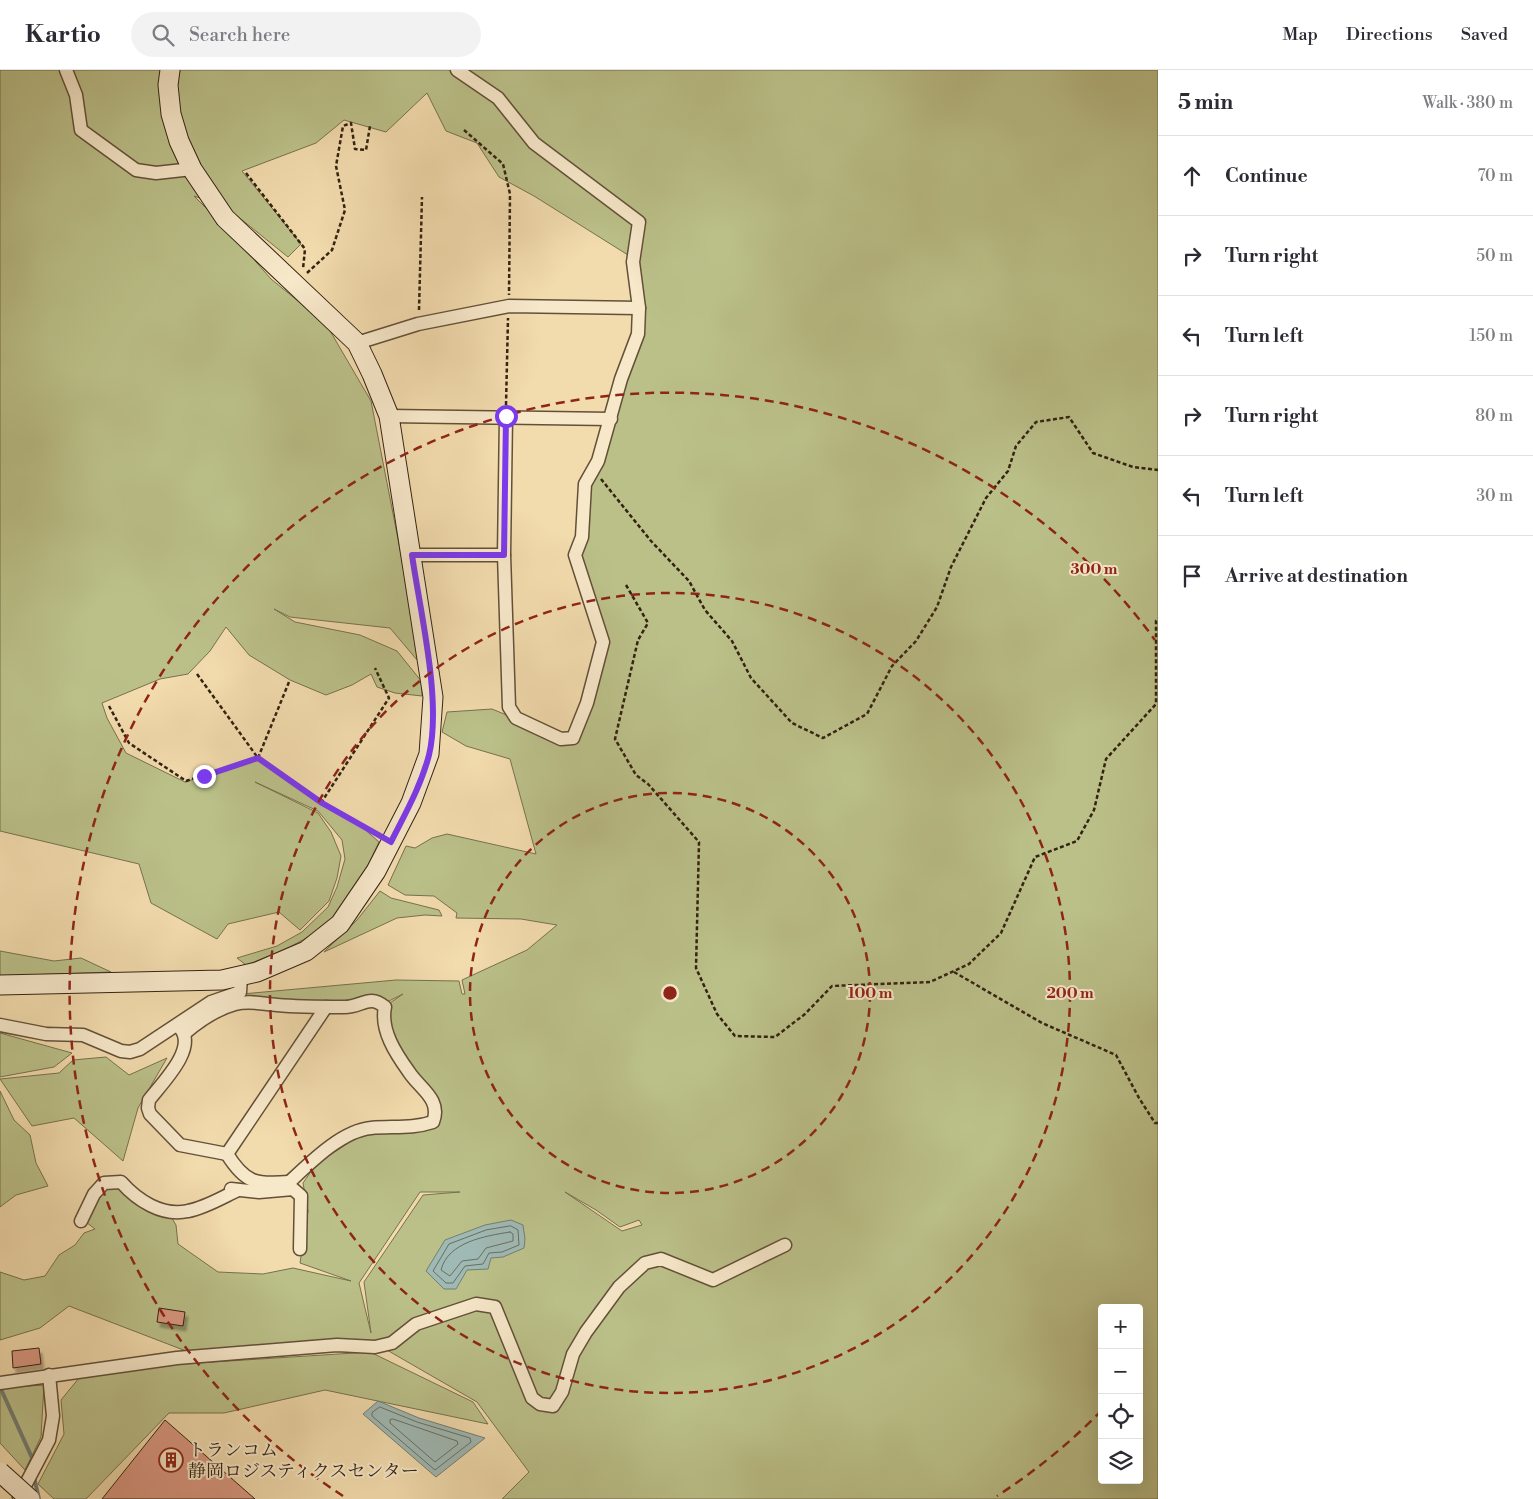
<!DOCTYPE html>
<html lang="en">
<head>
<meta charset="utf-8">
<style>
  body { margin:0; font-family:"Libre Bodoni","Noto Serif JP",serif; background:#f2f2f3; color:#2b2b33 }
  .controls { position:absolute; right:15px; bottom:15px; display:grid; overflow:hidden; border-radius:5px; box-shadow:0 5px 20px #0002 }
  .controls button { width:45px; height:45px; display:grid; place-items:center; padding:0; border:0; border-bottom:1px solid #e1e1e2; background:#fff; color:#2b2b33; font:25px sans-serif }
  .stop { position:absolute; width:15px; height:15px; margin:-11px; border:4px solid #7c3aed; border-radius:50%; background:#fff }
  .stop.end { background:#7c3aed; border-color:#fff; box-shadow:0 1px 5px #0008 }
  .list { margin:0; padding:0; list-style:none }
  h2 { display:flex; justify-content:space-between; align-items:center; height:65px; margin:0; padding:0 20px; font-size:21px }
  h2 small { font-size:16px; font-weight:400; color:#7c7c81 }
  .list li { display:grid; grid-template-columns:32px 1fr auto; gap:15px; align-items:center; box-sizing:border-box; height:80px; padding:0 20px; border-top:1px solid #e1e1e2 }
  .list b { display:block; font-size:19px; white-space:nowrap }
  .list em { font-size:16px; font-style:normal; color:#7c7c81 }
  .icon { flex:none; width:28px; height:28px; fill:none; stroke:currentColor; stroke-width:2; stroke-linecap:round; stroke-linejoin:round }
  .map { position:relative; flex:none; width:1158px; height:1429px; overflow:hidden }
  header { display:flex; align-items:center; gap:30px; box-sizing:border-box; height:70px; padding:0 25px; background:#fff; border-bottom:1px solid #e1e1e2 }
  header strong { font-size:24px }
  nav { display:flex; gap:28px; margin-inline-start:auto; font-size:18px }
  .search { width:350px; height:45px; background:#f2f2f3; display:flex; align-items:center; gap:12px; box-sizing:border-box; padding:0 18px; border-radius:28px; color:#7c7c81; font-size:19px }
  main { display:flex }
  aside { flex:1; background:#fff }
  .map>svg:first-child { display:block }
</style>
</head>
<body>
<header>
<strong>Kartio</strong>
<div class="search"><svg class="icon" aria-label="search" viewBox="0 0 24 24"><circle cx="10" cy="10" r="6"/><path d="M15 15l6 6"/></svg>Search here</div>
<nav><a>Map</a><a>Directions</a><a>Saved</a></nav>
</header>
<main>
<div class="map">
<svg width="1158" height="1429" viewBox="0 0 1158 1429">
  <defs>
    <filter id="shadow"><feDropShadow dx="3" dy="5" stdDeviation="1" flood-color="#0004"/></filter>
  </defs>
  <rect width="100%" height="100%" fill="#f2dbad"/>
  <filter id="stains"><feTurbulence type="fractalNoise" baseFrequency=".004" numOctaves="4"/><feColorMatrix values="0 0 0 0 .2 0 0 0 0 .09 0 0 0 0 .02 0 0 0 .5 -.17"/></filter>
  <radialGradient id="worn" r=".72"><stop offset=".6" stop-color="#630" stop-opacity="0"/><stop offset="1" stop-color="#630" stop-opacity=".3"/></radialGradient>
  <g fill="#bbc089" stroke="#77714d" fill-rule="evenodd">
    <path d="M0,0H1158V1429H502L529,1402L477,1332L373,1272L199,1286L69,1236L40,1258L0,1270V1202L24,1210L45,1206L59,1185L75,1175L84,1163L95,1159L86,1152L94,1124L118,1112L167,1140L176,1155L178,1174L218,1202L263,1204L293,1198L351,1211L300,1193L308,1141L303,1113L316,1094L364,1063L410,1062L435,1039L383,948L390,933L403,924L385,933L351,938L231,925L396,910L459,911L462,924H465L462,910L527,880L557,855L521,849L456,848L457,843L434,826L405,825L388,815L406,776L415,778L432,768L447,764L536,784L510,689L466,676L442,662L447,642L492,639L572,672L603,572L579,487L588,416L642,261L636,190L534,126L499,107L477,73L446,61L427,23L386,62L344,50L316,73L242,101L301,174L288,187L226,137L194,126L228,160L271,209L326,254L371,331L423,597L390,558L290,547L274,539L295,552L360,565L397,581L422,612V626L395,623L377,617L371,604L352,615L326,625L290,610L249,585L226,557L210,581L188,604L160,609L102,633L107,648L126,683L185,712L258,688L321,733L354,750L379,772C368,794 358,820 341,839C319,867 278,883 246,895L237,888L277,876L302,862L328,837L337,817L345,789L342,770L318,741L255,712L318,743L331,762L341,786L337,808L329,831L300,860L279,842L228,854L217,869L151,833L139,794L0,761ZM420,1122H460L423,1125L364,1212L371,1263L359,1213ZM565,1122L596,1140L620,1157L639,1150L642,1155L622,1161ZM1102,1238H1139V1410H1102Z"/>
    <polygon points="380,821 391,828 439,840 442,846 425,845 397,848 324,882 357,850"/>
    <polygon points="0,881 54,891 81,888 111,902 0,906"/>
    <polygon points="0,963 72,983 54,997 0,1007"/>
    <polygon points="106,987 129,1005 167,988 138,1038 123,1091 74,1048 32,1056 0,1009 59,1003 73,990"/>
    <polygon points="0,1021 14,1050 30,1065 36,1093 48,1116 16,1125 0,1137"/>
    <polygon points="370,1282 473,1332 488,1354 325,1320 224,1343 169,1343 86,1429 54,1429 38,1414 64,1364 61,1330 79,1308 166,1295"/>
    <polygon points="44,1315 41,1367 25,1400 0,1373 0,1318"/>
  </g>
  <g fill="#9fb9b4" stroke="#747d73">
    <polygon points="511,1150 523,1155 525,1169 524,1178 503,1187 491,1188 488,1199 467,1200 456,1219 444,1219 426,1201 445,1170 485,1155"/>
    <polygon points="378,1331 419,1348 485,1368 436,1407 363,1344"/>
  </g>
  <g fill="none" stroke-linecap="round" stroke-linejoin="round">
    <g stroke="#696e62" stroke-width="1">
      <polygon points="511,1156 518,1160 519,1175 502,1182 489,1183 483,1194 465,1196 453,1213 446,1213 433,1201 449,1174 486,1160"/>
      <path d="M510,1162L513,1164V1171L486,1178L478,1189L462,1191L450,1206L441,1200C448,1172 485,1166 510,1162Z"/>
      <polygon points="380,1337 417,1352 470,1368 471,1372 435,1400 372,1346 372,1343"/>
      <polygon points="393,1349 457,1371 458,1374 435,1392 390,1353 390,1350"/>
    </g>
    <g stroke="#747d73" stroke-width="4">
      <polyline points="0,1317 33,1390"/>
      <polyline points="34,1407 39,1429"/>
    </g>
  </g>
  <g fill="#db9882" stroke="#321" filter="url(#shadow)">
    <polygon points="159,1238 185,1242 183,1256 157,1252"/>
    <polygon points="39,1278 41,1294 13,1298 12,1281"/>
    <polygon points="165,1350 255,1429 102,1429"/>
  </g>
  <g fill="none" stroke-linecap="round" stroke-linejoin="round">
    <g stroke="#635038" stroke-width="15">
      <g id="street">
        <polyline points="66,0 76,25 81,60 136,100 156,103 192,99"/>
        <polyline points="457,0 498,28 534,73 639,152 633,192 639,238 638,264 621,309 598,391 585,414 582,467 575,485 603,572 587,633 573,668 561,669 516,648 509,637 504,485 506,346"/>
        <polyline points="357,273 418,254 509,236 639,238"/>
        <polyline points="389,346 611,349"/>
        <polyline points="412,485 504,485"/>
        <polyline points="0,955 46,964 83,965 121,981 130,982 140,979 211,932 240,922 241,907"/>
        <path d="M180,958C198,978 162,1013 149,1030L148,1038L150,1044L180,1075L227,1084"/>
        <path d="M185,963C199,951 217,939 235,934C249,930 263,934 277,935C299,937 321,937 343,937C362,938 368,923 385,937C380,960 396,984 409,1002C419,1018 442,1029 433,1052C412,1059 393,1056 371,1058C339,1061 305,1098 282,1119"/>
        <path d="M289,1112C256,1115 245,1113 227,1084L326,937"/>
        <polyline points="231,1119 259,1122 293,1119 301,1126 300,1179"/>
        <path d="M81,1151L94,1124L104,1113L121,1112C137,1130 162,1147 188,1141C205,1138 223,1127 238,1120"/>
        <polyline points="0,1313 177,1288 337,1275 375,1277 392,1273 416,1254 476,1234 495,1237 532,1328 540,1334 553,1336 562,1322 573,1284 586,1262 619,1217 645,1193 661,1189 713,1210 785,1175"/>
        <polyline points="19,1427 49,1370 53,1346 49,1305"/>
      </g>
    </g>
    <g stroke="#321" stroke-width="21">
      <polyline id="secondary" points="0,915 222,910 257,902 306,881 340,854 376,801 411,733 429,684 433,627 389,346 372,304 357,273 225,148 192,99 179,71 171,44 168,15 170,0"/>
    </g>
    <g stroke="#321" stroke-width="2.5" stroke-dasharray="4 2.5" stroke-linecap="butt">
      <polyline points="464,60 503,94 510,124 509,225"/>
      <polyline points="246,103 305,179 303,199"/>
      <polyline points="307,203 332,180 345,140 336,96 343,56 351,53 355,79 366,80 370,56"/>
      <polyline points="419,240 422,127"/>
      <polyline points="506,335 508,248"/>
      <polyline points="601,409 651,471 689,511 705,540 732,571 751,608 792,653 823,668 867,644 892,596 916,571 937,537 951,497 986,428 1008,401 1016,376 1036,352 1069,347 1093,383 1133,397 1158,400"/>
      <polyline points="626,515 648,553 638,570 615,669 636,705 648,714 699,772 696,898 717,944 735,966 775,967 805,944 832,916 930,912 969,894 1001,863 1035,787 1077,771 1094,740 1106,689 1156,634 1156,551 1158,549"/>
      <polyline points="197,604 258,688"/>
      <polyline points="109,636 129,673 186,711 258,688 321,733 379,765"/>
      <polyline points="258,688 289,612"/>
      <polyline points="321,733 389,628 375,598"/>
      <polyline points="954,902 1042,953 1116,985 1139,1028 1155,1053 1158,1053"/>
    </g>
    <use href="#street" stroke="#f7e8ca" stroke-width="12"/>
    <use href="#secondary" stroke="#f7e8ca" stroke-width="19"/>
    <g stroke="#321" stroke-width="21" stroke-linecap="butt">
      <polyline id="secondary-bridge" points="0,1402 30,1429"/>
    </g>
    <use href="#secondary-bridge" stroke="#f7e8ca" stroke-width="19"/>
  </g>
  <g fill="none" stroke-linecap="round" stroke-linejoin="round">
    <path stroke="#7c3aed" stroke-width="6" d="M204,706L258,688L322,733L391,772C405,744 421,716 429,685C442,631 420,541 412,485H504L506,346"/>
  </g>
  <g fill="none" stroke="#8f2418" stroke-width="2.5" stroke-dasharray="9 6">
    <circle cx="670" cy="923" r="200"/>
    <circle cx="670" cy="923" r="400"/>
    <path d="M1102 1340A600 600 0 0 1 997 1426M343 1426A600 600 0 1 1 1155 570"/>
  </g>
  <defs>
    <g id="building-ring" transform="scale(1.25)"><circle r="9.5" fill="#f7e8ca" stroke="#8f2418" stroke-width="1.5"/><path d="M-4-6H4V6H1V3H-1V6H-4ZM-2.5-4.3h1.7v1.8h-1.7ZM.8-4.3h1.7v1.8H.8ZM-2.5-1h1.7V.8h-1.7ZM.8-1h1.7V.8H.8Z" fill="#8f2418"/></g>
  </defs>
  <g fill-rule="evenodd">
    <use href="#building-ring" x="171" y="1390"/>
  </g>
  <g text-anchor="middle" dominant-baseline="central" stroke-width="4" stroke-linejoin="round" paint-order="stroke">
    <g font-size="18" fill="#321" stroke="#f7e8ca" text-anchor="start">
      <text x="188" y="1380">トランコム<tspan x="188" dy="21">静岡ロジスティクスセンター</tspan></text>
    </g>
  </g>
  <circle cx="670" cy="923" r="8" fill="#8f2418" stroke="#f7e8ca" stroke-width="2.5"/>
  <g font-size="15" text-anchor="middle" font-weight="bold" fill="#8f2418" stroke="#f7e8ca" stroke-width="4" stroke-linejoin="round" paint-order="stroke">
    <text x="1094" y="504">300 m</text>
    <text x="870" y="928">100 m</text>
    <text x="1070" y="928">200 m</text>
  </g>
  <rect width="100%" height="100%" filter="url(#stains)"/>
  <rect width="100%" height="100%" fill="url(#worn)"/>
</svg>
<div class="controls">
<button>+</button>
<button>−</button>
<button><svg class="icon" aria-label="locate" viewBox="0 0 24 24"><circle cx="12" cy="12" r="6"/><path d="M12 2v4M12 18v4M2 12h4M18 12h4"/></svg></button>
<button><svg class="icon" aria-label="layers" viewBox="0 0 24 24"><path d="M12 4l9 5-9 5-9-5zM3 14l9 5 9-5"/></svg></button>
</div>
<div class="stop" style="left:506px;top:346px"></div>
<div class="stop end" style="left:204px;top:706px"></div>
</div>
<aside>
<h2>5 min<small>Walk · 380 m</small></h2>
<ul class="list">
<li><svg class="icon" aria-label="ahead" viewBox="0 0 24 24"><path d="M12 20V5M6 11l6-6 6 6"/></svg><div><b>Continue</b></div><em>70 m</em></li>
<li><svg class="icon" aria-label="right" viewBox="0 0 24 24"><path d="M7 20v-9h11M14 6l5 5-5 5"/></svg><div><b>Turn right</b></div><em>50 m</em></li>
<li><svg class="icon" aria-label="left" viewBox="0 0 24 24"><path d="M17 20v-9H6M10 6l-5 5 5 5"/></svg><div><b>Turn left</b></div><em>150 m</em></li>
<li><svg class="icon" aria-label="right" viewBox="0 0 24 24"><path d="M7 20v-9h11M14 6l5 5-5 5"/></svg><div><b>Turn right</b></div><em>80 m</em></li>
<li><svg class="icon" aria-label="left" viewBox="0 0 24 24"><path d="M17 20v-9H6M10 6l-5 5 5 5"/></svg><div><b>Turn left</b></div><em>30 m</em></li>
<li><svg class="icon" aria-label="arrive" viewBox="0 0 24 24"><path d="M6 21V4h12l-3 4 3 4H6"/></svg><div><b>Arrive at destination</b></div></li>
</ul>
</aside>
</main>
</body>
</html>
